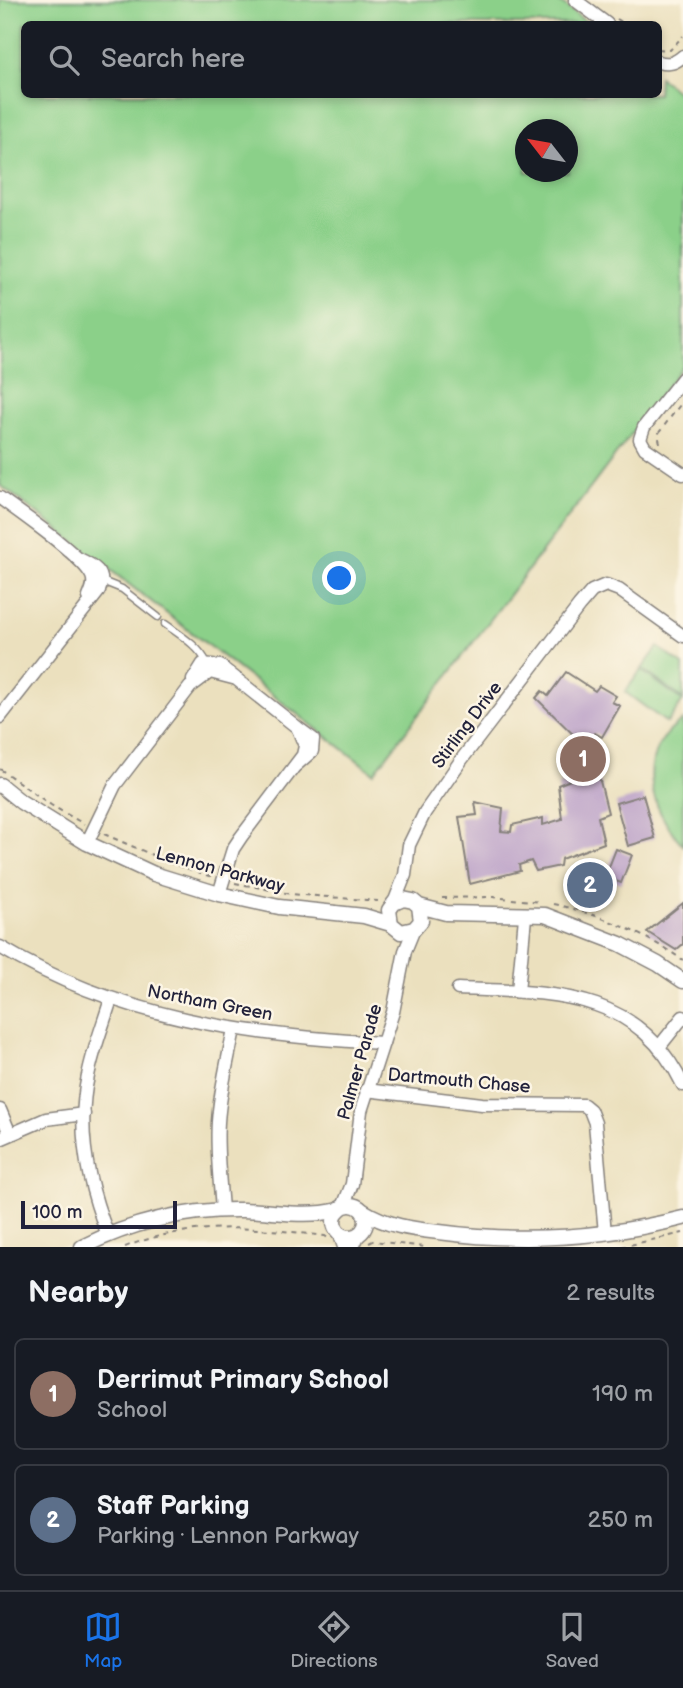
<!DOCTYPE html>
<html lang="en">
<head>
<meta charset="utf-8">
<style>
  body { margin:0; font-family:"Balsamiq Sans",sans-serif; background:#242831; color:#f1f3f6 }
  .compass { position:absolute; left:515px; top:119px; width:63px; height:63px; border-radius:50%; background:#171b24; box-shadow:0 4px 10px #0003; rotate:301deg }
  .scale { position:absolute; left:21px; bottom:18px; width:156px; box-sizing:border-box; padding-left:7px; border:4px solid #22223b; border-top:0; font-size:19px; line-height:24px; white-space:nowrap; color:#22223b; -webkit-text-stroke:5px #fcf5e5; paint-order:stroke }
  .you { position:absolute; left:340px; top:579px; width:24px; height:24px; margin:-18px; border:5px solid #fff; border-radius:50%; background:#1a73e8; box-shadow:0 0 0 10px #1a73e833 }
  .badge { display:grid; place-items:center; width:46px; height:46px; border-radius:50%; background:#1a73e8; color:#fff; font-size:23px; font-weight:700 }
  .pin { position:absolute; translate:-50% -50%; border:4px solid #fff; box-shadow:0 2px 7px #0006 }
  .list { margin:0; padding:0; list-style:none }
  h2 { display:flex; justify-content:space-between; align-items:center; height:91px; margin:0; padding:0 28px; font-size:30px }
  h2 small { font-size:23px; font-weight:400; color:#9ea1a6 }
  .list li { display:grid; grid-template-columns:46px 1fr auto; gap:21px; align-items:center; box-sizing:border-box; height:112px; margin:0 14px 14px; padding:0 14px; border:2px solid #363941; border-radius:10px }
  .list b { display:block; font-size:26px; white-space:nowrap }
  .list p { margin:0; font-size:23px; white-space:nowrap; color:#9ea1a6 }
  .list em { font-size:23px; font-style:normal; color:#9ea1a6 }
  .icon { flex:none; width:38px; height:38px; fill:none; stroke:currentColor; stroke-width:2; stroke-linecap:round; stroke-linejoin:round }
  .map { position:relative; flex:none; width:683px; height:1247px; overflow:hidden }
  .search { position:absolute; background:#171b24; box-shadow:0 4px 10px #0003; left:21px; right:21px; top:21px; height:77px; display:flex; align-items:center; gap:18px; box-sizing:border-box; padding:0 24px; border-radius:10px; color:#9ea1a6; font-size:26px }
  .sheet { height:343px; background:#171b24 }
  nav { display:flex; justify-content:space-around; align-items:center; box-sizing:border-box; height:98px; border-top:2px solid #363941; background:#171b24; font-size:19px; color:#9ea1a6 }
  nav a { display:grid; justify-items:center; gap:4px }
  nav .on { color:#1a73e8 }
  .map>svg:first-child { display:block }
</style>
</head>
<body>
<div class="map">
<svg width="683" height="1247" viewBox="0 0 683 1247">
  <rect width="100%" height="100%" fill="#fcf5e5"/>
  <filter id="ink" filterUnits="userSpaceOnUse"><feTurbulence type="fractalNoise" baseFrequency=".0143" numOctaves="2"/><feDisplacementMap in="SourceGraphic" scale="14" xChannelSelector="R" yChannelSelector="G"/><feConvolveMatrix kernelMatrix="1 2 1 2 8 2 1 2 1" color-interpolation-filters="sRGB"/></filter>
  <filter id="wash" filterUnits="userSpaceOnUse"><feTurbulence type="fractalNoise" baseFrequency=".00686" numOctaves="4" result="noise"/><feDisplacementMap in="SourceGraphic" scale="28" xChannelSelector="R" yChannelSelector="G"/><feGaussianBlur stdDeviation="1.57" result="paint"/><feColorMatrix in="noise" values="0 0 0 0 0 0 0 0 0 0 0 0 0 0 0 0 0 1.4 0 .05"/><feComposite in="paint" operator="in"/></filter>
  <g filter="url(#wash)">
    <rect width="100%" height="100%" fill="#ebe0be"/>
    <g fill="#8bd089" stroke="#567962" stroke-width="2" fill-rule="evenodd">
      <path d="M0,0H557L589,24H24V94H658L659,77L683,96V366L374,773L0,485ZM526,130H568V172H526Z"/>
      <polygon points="658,647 683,665 683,699 642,669"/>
      <polygon points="641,670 683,701 667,723 625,692"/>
      <path d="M683,720V845C648,807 634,754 683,720Z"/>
    </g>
    <g id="blocks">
      <g fill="#b79cc6">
        <polygon points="566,672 595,691 599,686 616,696 612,702 620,706 602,737 595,733 585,746 536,698 542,691 548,696"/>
        <polygon points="597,769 608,813 598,817 604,843 561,859 560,866 536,871 531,861 519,865 520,871 470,884 459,817 477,815 475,802 503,808 501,831 511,832 512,825 543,818 543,825 562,819 558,785"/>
        <polygon points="643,795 655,838 628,846 616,803"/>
        <polygon points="616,849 632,855 621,883 605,877"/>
        <polygon points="683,903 683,944 676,950 647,932"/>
      </g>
    </g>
  </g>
  <g filter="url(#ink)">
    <use href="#blocks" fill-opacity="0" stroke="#86817c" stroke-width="2"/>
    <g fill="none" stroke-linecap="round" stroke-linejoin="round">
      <g stroke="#86817c" stroke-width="9">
        <g id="service">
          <polyline points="102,581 122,589 158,617"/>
          <path d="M165,624C180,635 199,646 207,663"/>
        </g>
      </g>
      <g stroke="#86817c" stroke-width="15">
        <g id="minor">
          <polyline points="575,0 607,24"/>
          <path d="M658,62C669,65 675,63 683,56"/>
          <polyline points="683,378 644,427 640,439 645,448 683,474"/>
          <path d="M0,498C20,513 83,556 92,576C95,583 92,590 89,597"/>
          <polyline points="193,680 203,664 220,666 298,728 313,739 312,751 296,765"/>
          <path d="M0,717L98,592C108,573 93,565 77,558"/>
          <polyline points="87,843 115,785 190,687 210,672 233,678"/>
          <polyline points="219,894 233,849 241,837 303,755 305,746 298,729"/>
          <polyline points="394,903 405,875 409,845 425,812 462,759 579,606 592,591 606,585 619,590 683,636"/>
          <path d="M0,947C118,1018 248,1036 383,1043"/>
          <path d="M458,989C549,993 636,988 683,1085"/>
          <polyline points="518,991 525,917"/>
          <polyline points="659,1047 683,1017"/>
          <polyline points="366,1090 482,1104 584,1105 590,1110 595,1123 605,1233"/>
          <polyline points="0,1110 10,1134"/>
          <polyline points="0,1139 46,1119 84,1114"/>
          <polyline points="343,1207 352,1184 361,1111 393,1012 405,951 414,929"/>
          <path d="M222,1210C220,1181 216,1151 218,1122C220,1090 228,1060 234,1029"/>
          <polyline points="339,1232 344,1247"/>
          <path d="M108,1235C88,1185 76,1130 88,1076C93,1050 103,1025 111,999"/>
          <polyline points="353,1247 358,1236"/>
        </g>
      </g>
      <g stroke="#86817c" stroke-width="17">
        <g id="tertiary">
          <polyline points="0,785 21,802 87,843 154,874 219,894 279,907 364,916 391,924"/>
          <polyline points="419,906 421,921 414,929 401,932 391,924 389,910 394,903 403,899 413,901 419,906 446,913 545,915 620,944 658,964 683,981"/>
          <circle cx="350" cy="1221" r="16"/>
          <path d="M363,1211C387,1226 411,1229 439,1232C520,1243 604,1238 683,1218"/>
          <path d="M82,1247C132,1222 187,1209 243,1210C277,1211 305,1218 339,1210"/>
        </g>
      </g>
      <g stroke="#86817c" stroke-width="2" stroke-dasharray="5 5" stroke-linecap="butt">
        <polyline points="617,19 625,24"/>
        <polyline points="658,49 670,50 683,36"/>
        <polyline points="660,443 658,434 683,401"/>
        <polyline points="0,769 51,805 84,824"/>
        <polyline points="104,834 173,864 213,877"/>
        <polyline points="235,883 291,894 378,901"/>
        <polyline points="442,898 493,897 541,902"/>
        <path d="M553,904C600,914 643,933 683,960"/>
        <polyline points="369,1243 373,1241 426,1247"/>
        <path d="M125,1247C191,1221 256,1227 325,1236L328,1238"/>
        <polyline points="621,1247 683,1233"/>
      </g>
      <use href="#service" stroke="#fff" stroke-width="6"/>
      <use href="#minor" stroke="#fff" stroke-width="12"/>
      <use href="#tertiary" stroke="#fff" stroke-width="14"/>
    </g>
  </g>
  <g text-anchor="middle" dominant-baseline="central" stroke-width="5" stroke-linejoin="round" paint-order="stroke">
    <g font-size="18" fill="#22223b" stroke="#fcf5e5">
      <text transform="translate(467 725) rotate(-53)">Stirling Drive</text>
      <text transform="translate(220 870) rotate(15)">Lennon Parkway</text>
      <text transform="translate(210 1003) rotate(11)">Northam Green</text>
      <text transform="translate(360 1062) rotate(-74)">Palmer Parade</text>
      <text transform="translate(459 1081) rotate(5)">Dartmouth Chase</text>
    </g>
  </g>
</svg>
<svg class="compass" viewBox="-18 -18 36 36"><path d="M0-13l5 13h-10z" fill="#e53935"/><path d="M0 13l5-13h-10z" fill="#9ea1a6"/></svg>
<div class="scale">100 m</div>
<div class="you"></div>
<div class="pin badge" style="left:583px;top:759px;background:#8d6e63">1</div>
<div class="pin badge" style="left:590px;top:885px;background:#5c6f8a">2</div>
<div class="search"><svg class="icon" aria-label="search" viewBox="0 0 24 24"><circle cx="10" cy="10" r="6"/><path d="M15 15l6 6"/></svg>Search here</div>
</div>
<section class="sheet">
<h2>Nearby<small>2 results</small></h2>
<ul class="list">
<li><span class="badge" style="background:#8d6e63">1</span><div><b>Derrimut Primary School</b><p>School</p></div><em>190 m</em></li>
<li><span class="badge" style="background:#5c6f8a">2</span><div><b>Staff Parking</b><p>Parking · Lennon Parkway</p></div><em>250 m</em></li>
</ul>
</section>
<nav>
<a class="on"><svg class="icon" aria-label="map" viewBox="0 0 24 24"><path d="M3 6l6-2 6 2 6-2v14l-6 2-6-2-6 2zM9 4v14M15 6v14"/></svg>Map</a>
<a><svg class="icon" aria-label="directions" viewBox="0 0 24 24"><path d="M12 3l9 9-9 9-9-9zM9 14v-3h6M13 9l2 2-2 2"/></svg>Directions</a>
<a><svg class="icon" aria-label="saved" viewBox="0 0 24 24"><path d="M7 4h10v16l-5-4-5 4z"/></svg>Saved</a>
</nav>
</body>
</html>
